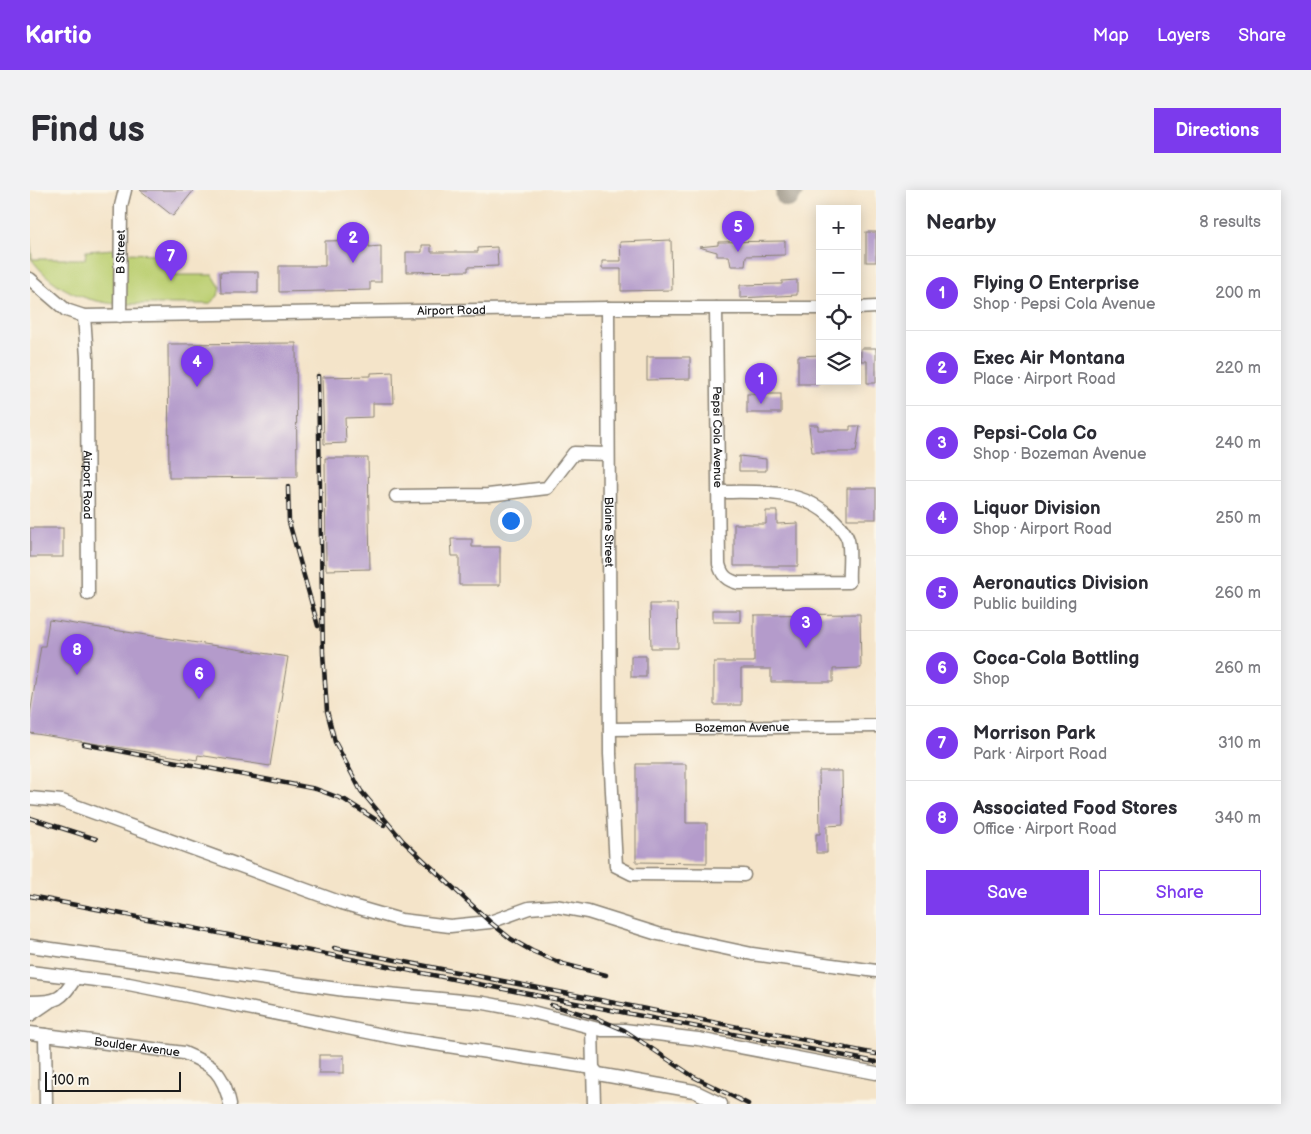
<!DOCTYPE html>
<html lang="en">
<head>
<meta charset="utf-8">
<style>
  body { margin:0; font-family:"Balsamiq Sans",sans-serif; background:#f2f2f3; color:#2b2b33 }
  .controls { position:absolute; right:15px; top:15px; display:grid; overflow:hidden; border-radius:0px; box-shadow:0 2px 12px #0003 }
  .controls button { width:45px; height:45px; display:grid; place-items:center; padding:0; border:0; border-bottom:1px solid #e1e1e2; background:#fff; color:#2b2b33; font:25px sans-serif }
  .scale { position:absolute; left:15px; bottom:12px; width:136px; box-sizing:border-box; padding-left:5px; border:2px solid #1c1c1c; border-top:0; font-size:14px; line-height:18px; white-space:nowrap; color:#1c1c1c; -webkit-text-stroke:4px #fbf7ec; paint-order:stroke }
  .you { position:absolute; left:480px; top:330px; width:18px; height:18px; margin:-12px; border:4px solid #fff; border-radius:50%; background:#1a73e8; box-shadow:0 0 0 8px #1a73e833 }
  .badge { display:grid; place-items:center; width:32px; height:32px; border-radius:50%; background:#7c3aed; color:#fff; font-size:16px; font-weight:700 }
  .pin { position:absolute; translate:-50% -41px; filter:drop-shadow(0 1px 2px #0008) }
  .pin::after { content:''; position:absolute; top:26px; width:18px; height:15px; background:inherit; clip-path:polygon(0 0,100% 0,50% 100%) }
  .list { margin:0; padding:0; list-style:none }
  h2 { display:flex; justify-content:space-between; align-items:center; height:65px; margin:0; padding:0 20px; font-size:21px }
  h2 small { font-size:16px; font-weight:400; color:#7c7c81 }
  .list li { display:grid; grid-template-columns:32px 1fr auto; gap:15px; align-items:center; box-sizing:border-box; height:75px; padding:0 20px; border-top:1px solid #e1e1e2 }
  .list b { display:block; font-size:19px; white-space:nowrap }
  .list p { margin:0; font-size:16px; white-space:nowrap; color:#7c7c81 }
  .list em { font-size:16px; font-style:normal; color:#7c7c81 }
  .actions { display:flex; gap:10px; padding:15px 20px }
  .actions a { flex:1; padding:11px 0; border:1px solid #7c3aed; border-radius:0px; text-align:center; font-size:18px; color:#7c3aed }
  .actions .main { background:#7c3aed; color:#fff }
  .icon { flex:none; width:28px; height:28px; fill:none; stroke:currentColor; stroke-width:2; stroke-linecap:round; stroke-linejoin:round }
  .map { position:relative; flex:none; width:846px; height:914px; overflow:hidden; border-radius:0px }
  header { display:flex; align-items:center; gap:30px; box-sizing:border-box; height:70px; padding:0 25px; background:#7c3aed; color:#fff }
  header strong { font-size:24px }
  nav { display:flex; gap:28px; margin-inline-start:auto; font-size:18px }
  .intro { display:flex; align-items:center; justify-content:space-between; box-sizing:border-box; height:120px; padding:0 30px }
  h1 { margin:0; font-size:35px }
  .button { padding:12px 22px; border-radius:0px; background:#7c3aed; color:#fff; font-size:18px; font-weight:700 }
  main { display:flex; gap:30px; padding:0 30px }
  aside { flex:1; background:#fff; border-radius:0px; box-shadow:0 2px 12px #0003 }
  .map>svg:first-child { display:block }
</style>
</head>
<body>
<header>
<strong>Kartio</strong>
<nav><a>Map</a><a>Layers</a><a>Share</a></nav>
</header>
<div class="intro"><h1>Find us</h1><a class="button">Directions</a></div>
<main>
<div class="map">
<svg width="846" height="914" viewBox="0 0 846 914">
  <rect width="100%" height="100%" fill="#fbf7ec"/>
  <filter id="ink" filterUnits="userSpaceOnUse"><feTurbulence type="fractalNoise" baseFrequency=".02" numOctaves="2"/><feDisplacementMap in="SourceGraphic" scale="10" xChannelSelector="R" yChannelSelector="G"/><feConvolveMatrix kernelMatrix="1 2 1 2 8 2 1 2 1" color-interpolation-filters="sRGB"/></filter>
  <filter id="wash" filterUnits="userSpaceOnUse"><feTurbulence type="fractalNoise" baseFrequency=".0096" numOctaves="4" result="noise"/><feDisplacementMap in="SourceGraphic" scale="20" xChannelSelector="R" yChannelSelector="G"/><feGaussianBlur stdDeviation="1.12" result="paint"/><feColorMatrix in="noise" values="0 0 0 0 0 0 0 0 0 0 0 0 0 0 0 0 0 1.4 0 .05"/><feComposite in="paint" operator="in"/></filter>
  <g filter="url(#wash)">
    <rect width="100%" height="100%" fill="#f4e4c9"/>
    <g fill="#bdd074" stroke="#6c7648">
      <path d="M0,47L2,69H55L56,61L85,59V114C50,110 21,97 0,67Z"/>
      <polygon points="95,63 128,64 146,85 183,85 190,97 188,106 179,114 95,114"/>
    </g>
    <g fill="none" stroke-linecap="round" stroke-linejoin="round">
      <polyline stroke="#888072" stroke-width="25" points="758,5 761,0"/>
    </g>
    <g id="blocks">
      <g fill="#b49bcb">
        <polygon points="110,0 164,0 143,26"/>
        <rect x="836" y="42" width="10" height="30"/>
        <polygon points="339,50 339,57 351,56 351,92 340,92 340,100 249,102 249,76 295,76 295,51"/>
        <polygon points="641,50 642,100 591,101 591,79 572,79 572,71 591,71 590,52"/>
        <polygon points="755,51 755,65 716,66 715,76 701,76 699,66 687,66 687,62 669,57 688,55 688,52"/>
        <polygon points="392,55 401,55 401,62 448,62 448,58 467,57 468,76 438,77 438,81 376,82 376,62 392,62"/>
        <polygon points="190,82 228,82 228,103 191,103"/>
        <polygon points="767,90 767,105 710,108 710,95 752,94 752,91"/>
        <polygon points="266,153 267,287 139,288 138,154"/>
        <polygon points="831,158 846,158 846,193 837,193 837,171 831,171"/>
        <polygon points="790,165 790,194 768,194 768,166"/>
        <polygon points="617,167 660,167 660,189 617,190"/>
        <polygon points="363,182 364,213 343,213 343,227 315,228 316,253 294,254 292,187 341,186 341,183"/>
        <rect x="717" y="204" width="34" height="19"/>
        <polygon points="779,235 788,235 788,240 820,240 820,236 830,236 826,262 782,262"/>
        <polygon points="709,266 736,269 736,281 709,281"/>
        <polygon points="295,268 338,268 340,379 296,380"/>
        <rect x="817" y="298" width="29" height="31"/>
        <polygon points="736,321 747,321 747,334 768,333 768,376 704,376 704,334 736,334"/>
        <rect x="0" y="338" width="33" height="29"/>
        <polygon points="421,349 442,349 442,357 470,357 470,395 429,395 429,366 422,366"/>
        <polygon points="620,414 647,414 648,458 621,458"/>
        <rect x="683" y="420" width="27" height="12"/>
        <polygon points="830,424 831,478 803,479 803,492 741,492 741,479 711,479 711,515 684,515 684,472 724,472 724,425"/>
        <polygon points="19,430 258,467 240,576 168,565 167,570 0,543 0,525 11,456 15,456"/>
        <rect x="601" y="466" width="15" height="21"/>
        <polygon points="606,574 656,574 656,633 677,633 677,673 606,672"/>
        <polygon points="789,581 812,581 813,635 797,636 797,663 786,663 786,644 790,644"/>
        <rect x="289" y="865" width="25" height="18"/>
      </g>
    </g>
  </g>
  <g filter="url(#ink)">
    <use href="#blocks" fill-opacity="0" stroke="#888072" stroke-width="1"/>
    <g fill="none" stroke-linecap="round" stroke-linejoin="round">
      <g stroke="#888072" stroke-width="15">
        <g id="minor">
          <path id="s1" d="M0,89L36,120L54,126L578,118H790"/>
          <path id="s2" d="M578,118L580,564L586,676L602,684L714,685"/>
          <path id="s3" d="M686,118L689,374C692,386 697,390 708,393L819,392C818,380 821,362 818,350C816,342 808,334 802,328C771,298 729,302 689,302"/>
          <polyline points="827,118 846,117"/>
          <path id="s4" d="M54,126L57,167L58,404"/>
          <path id="s5" d="M90,126L91,16L95,0"/>
          <polyline points="366,306 458,305 517,298 544,263 578,264"/>
          <path id="s6" d="M580,539L846,536"/>
          <polyline points="0,608 32,611 312,713 371,730 420,736 460,732 499,718 525,716 558,722 628,744 722,764 846,781"/>
          <polyline points="0,756 315,800 454,813 502,822 572,840 594,840 668,849 846,883"/>
          <polyline points="0,782 99,794 372,849 563,878 564,914"/>
          <path d="M0,812C27,812 32,810 46,787"/>
          <polyline points="0,825 19,812"/>
          <polyline points="562,838 563,878 568,884 664,901 691,914"/>
          <path id="s7" d="M0,843L154,863C183,875 193,882 200,914"/>
          <polyline points="15,845 16,914"/>
        </g>
      </g>
      <use href="#minor" stroke="#fff" stroke-width="12"/>
      <g stroke="#1c1c1c" stroke-width="4.5">
        <g id="rail">
          <polyline points="288,186 293,463 297,521 305,552 331,601 373,651 460,732 481,749 502,761 533,774 576,785"/>
          <polyline points="258,297 259,332 288,436"/>
          <polyline points="54,554 286,599 315,610 354,635"/>
          <polyline points="0,628 66,649"/>
          <polyline points="0,706 846,872"/>
          <polyline points="304,758 846,864"/>
          <polyline points="521,815 566,828 594,840 664,887 718,914"/>
        </g>
      </g>
      <use href="#rail" stroke="#fbf7ec" stroke-width="2.5" stroke-dasharray="8" stroke-linecap="butt"/>
    </g>
  </g>
  <g text-anchor="middle" dominant-baseline="central" stroke-width="4" stroke-linejoin="round" paint-order="stroke">
    <g font-size="12" fill="#1c1c1c" stroke="#fbf7ec">
      <text stroke="none"><textPath href="#s5" startOffset="64">B Street</textPath></text>
      <text stroke="none"><textPath href="#s1" startOffset="434">Airport Road</textPath></text>
      <text stroke="none"><textPath href="#s3" startOffset="129">Pepsi Cola Avenue</textPath></text>
      <text stroke="none"><textPath href="#s4" startOffset="169">Airport Road</textPath></text>
      <text stroke="none"><textPath href="#s2" startOffset="224">Blaine Street</textPath></text>
      <text stroke="none"><textPath href="#s6" startOffset="132">Bozeman Avenue</textPath></text>
      <text stroke="none"><textPath href="#s7" startOffset="108">Boulder Avenue</textPath></text>
    </g>
  </g>
</svg>
<div class="controls">
<button>+</button>
<button>−</button>
<button><svg class="icon" aria-label="locate" viewBox="0 0 24 24"><circle cx="12" cy="12" r="6"/><path d="M12 2v4M12 18v4M2 12h4M18 12h4"/></svg></button>
<button><svg class="icon" aria-label="layers" viewBox="0 0 24 24"><path d="M12 4l9 5-9 5-9-5zM3 14l9 5 9-5"/></svg></button>
</div>
<div class="scale">100 m</div>
<div class="you"></div>
<div class="pin badge" style="left:731px;top:214px">1</div>
<div class="pin badge" style="left:323px;top:73px">2</div>
<div class="pin badge" style="left:776px;top:458px">3</div>
<div class="pin badge" style="left:167px;top:197px">4</div>
<div class="pin badge" style="left:708px;top:62px">5</div>
<div class="pin badge" style="left:169px;top:509px">6</div>
<div class="pin badge" style="left:141px;top:91px">7</div>
<div class="pin badge" style="left:47px;top:485px">8</div>
</div>
<aside>
<h2>Nearby<small>8 results</small></h2>
<ul class="list">
<li><span class="badge">1</span><div><b>Flying O Enterprise</b><p>Shop · Pepsi Cola Avenue</p></div><em>200 m</em></li>
<li><span class="badge">2</span><div><b>Exec Air Montana</b><p>Place · Airport Road</p></div><em>220 m</em></li>
<li><span class="badge">3</span><div><b>Pepsi-Cola Co</b><p>Shop · Bozeman Avenue</p></div><em>240 m</em></li>
<li><span class="badge">4</span><div><b>Liquor Division</b><p>Shop · Airport Road</p></div><em>250 m</em></li>
<li><span class="badge">5</span><div><b>Aeronautics Division</b><p>Public building</p></div><em>260 m</em></li>
<li><span class="badge">6</span><div><b>Coca-Cola Bottling</b><p>Shop</p></div><em>260 m</em></li>
<li><span class="badge">7</span><div><b>Morrison Park</b><p>Park · Airport Road</p></div><em>310 m</em></li>
<li><span class="badge">8</span><div><b>Associated Food Stores</b><p>Office · Airport Road</p></div><em>340 m</em></li>
</ul>
<div class="actions"><a class="main">Save</a><a>Share</a></div>
</aside>
</main>
</body>
</html>
